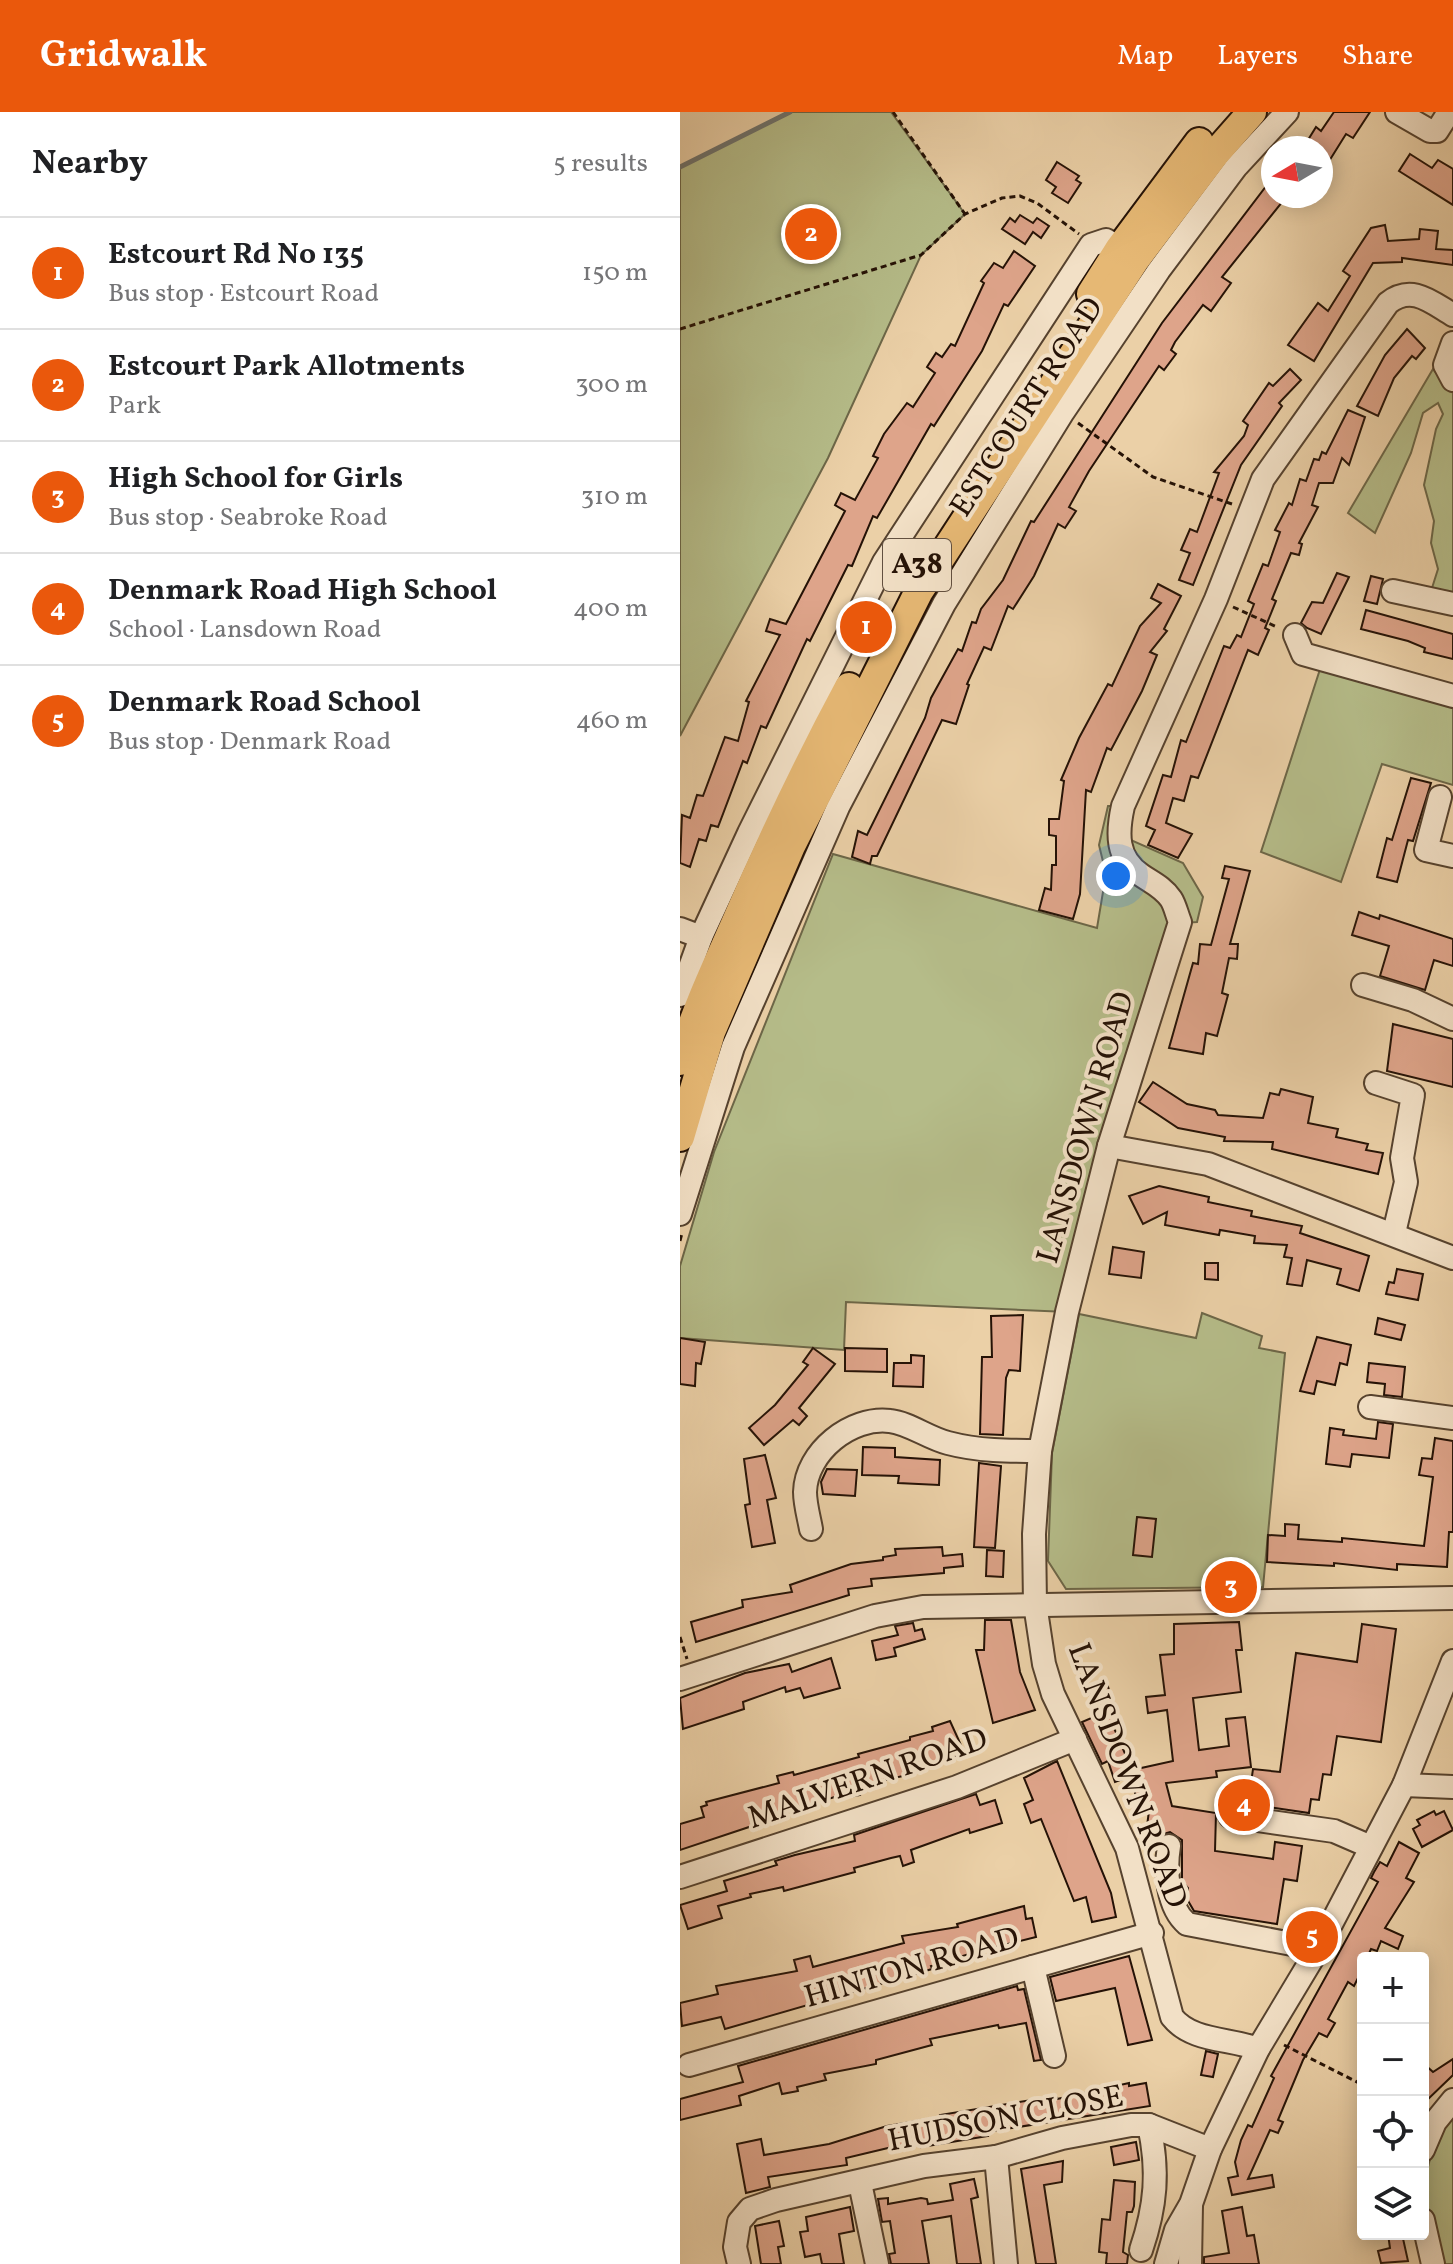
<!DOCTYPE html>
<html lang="en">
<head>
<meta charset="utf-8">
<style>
  body { margin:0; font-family:Vollkorn,serif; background:#f6f6f6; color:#202124 }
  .controls { position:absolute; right:24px; bottom:24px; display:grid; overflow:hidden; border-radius:8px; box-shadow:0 4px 20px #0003 }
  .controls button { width:72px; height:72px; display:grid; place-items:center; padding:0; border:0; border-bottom:2px solid #e0e0e0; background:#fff; color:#202124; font:40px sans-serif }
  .compass { position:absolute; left:581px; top:24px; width:72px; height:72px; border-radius:50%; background:#fff; box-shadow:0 4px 20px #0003; rotate:260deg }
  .you { position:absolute; left:436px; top:764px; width:28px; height:28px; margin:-20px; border:6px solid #fff; border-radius:50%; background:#1a73e8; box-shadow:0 0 0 12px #1a73e833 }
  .badge { display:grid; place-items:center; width:52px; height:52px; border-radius:50%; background:#ea580c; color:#fff; font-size:26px; font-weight:700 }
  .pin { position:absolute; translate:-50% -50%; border:4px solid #fff; box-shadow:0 2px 8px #0006 }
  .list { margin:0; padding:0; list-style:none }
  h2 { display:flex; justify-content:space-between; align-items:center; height:104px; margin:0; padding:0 32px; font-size:34px }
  h2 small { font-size:26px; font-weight:400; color:#757577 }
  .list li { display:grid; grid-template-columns:52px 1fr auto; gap:24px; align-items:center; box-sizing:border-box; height:112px; padding:0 32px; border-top:2px solid #e0e0e0 }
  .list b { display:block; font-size:30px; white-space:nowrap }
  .list p { margin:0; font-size:26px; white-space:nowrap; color:#757577 }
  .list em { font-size:26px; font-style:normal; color:#757577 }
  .icon { flex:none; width:44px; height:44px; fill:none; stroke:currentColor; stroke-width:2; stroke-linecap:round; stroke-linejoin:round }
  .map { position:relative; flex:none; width:773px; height:2152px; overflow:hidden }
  header { display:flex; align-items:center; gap:48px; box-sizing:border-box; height:112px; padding:0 40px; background:#ea580c; color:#fff }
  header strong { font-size:38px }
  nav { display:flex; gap:44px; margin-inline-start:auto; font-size:28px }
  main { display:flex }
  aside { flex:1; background:#fff }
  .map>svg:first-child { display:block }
</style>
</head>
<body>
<header>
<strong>Gridwalk</strong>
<nav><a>Map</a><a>Layers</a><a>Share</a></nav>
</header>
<main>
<aside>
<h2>Nearby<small>5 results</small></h2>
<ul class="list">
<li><span class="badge">1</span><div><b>Estcourt Rd No 135</b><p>Bus stop · Estcourt Road</p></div><em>150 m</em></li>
<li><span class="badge">2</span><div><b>Estcourt Park Allotments</b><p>Park</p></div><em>300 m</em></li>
<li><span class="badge">3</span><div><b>High School for Girls</b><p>Bus stop · Seabroke Road</p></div><em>310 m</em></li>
<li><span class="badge">4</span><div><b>Denmark Road High School</b><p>School · Lansdown Road</p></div><em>400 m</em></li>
<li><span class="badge">5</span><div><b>Denmark Road School</b><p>Bus stop · Denmark Road</p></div><em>460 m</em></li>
</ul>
</aside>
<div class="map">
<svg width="773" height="2152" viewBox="0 0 773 2152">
  <rect width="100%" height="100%" fill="#ebd0a7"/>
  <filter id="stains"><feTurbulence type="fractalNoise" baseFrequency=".0025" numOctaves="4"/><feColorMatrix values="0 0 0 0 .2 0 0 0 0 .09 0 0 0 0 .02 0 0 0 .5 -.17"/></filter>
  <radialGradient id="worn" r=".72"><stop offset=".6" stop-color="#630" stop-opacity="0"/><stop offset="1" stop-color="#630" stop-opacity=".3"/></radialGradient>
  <g fill="#b5bc89" stroke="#6d6748" stroke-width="2">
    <polygon points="112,0 211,0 285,102 241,143 148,346 0,624 0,55"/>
    <polygon points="753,257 773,281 773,482 752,476 758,457 751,431 754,409 744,373 756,317 763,302 758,291 743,301 731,341 695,421 668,401"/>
    <polygon points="643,548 773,584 773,673 702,652 661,770 581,740"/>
    <polygon points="428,694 443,694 437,722 503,751 523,785 517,810 500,811 387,1200 166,1190 164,1238 0,1226 0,1154 34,1040 153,742 417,816 426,762 419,733"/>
    <polygon points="522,1201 582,1224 579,1236 605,1241 583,1475 386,1477 368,1449 372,1341 399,1202 516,1226"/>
    <path d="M773,2000V2152H760C745,2083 733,2063 773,2000Z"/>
  </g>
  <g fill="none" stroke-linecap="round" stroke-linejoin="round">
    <polyline stroke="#6e736e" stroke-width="5" points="0,55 110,0"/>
  </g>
  <g fill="#dea48a" stroke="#251206" stroke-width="2">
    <polygon points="654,0 690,0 673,26 666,22 641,62 641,36 623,36 636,15 641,19"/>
    <polygon points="730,42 752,56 758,48 773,57 773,93 719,59"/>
    <polygon points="377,50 399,64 396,68 401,71 388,91 372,81 376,75 366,68"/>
    <polygon points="593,65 593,84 607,84 542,165 551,171 531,199 523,193 495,230 491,238 496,242 484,258 479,254 409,359 389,395 396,399 385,416 378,412 354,464 333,497 328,494 311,538 304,535 287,572 289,573 276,612 262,608 197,744 192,744 190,752 172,745 178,719 187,723 245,606 251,586 278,537 282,539 292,510 296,511 301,497 323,468 351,409 354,410 482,211"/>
    <polygon points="340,103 353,111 357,106 369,114 361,126 353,120 345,132 322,117 330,106 335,110"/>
    <polygon points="705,113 708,129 739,127 740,117 758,119 756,137 773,138 773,153 722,146 722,150 693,151 634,249 608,233 638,191 648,199 670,164 663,159 691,116"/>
    <polygon points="334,139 355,154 328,194 324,192 302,239 254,314 251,312 197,406 193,404 172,454 168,453 130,529 127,527 86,616 81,614 67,651 63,649 38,715 31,713 26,729 19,727 10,755 0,751 2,703 10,706 17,683 23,684 45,625 58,629 69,590 66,589 100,523 86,519 90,507 106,512 165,399 155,393 161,381 175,388 198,346 193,344 204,322 227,291 233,295 255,261 247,255 256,241 262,245 271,232 275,234 304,171 301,169 314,151 323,156"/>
    <polygon points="727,217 745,236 736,247 732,244 714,266 698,304 677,294 705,243"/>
    <polygon points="610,257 621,268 599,291 602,294 561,353 513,473 499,468 510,441 501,438 510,417 517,420 539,361 534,360 564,324 568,313 563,309 589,271 593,274"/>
    <polygon points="668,298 685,305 669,353 662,346 653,371 639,371 632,393 638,395 619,431 622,432 619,443 611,441 592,487 596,489 585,516 589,518 578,543 568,538 518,666 511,664 504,689 493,686 486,711 512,722 498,746 468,733 475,718 466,714 483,663 491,665 501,628 506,630 544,534 550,536 557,523 561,525 574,492 568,489 583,452 588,454 600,420 595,418 609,391 612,393 620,367 626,369 634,347 639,348 642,340 646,342"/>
    <polygon points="657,461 669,465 641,522 627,516 621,511 632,490 643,491"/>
    <polygon points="691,464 703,467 697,492 684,489"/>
    <polygon points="478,472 501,484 484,517 487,519 470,540 477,543 462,579 431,638 427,636 411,680 406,678 400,782 393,807 359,798 365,776 371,778 372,753 376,753 376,724 369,723 369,707 379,707 384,669 381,668 399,626 428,572 432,574 460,514 481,491 471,486"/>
    <polygon points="686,498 773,522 773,547 744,540 745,536 728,529 681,517"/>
    <polygon points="731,666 751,671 733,729 728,728 717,770 697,765 707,726 712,728"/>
    <polygon points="545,754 570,759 550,832 558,832 557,847 549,846 542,881 548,883 537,924 526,921 523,942 489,936 513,851 518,852 520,832 531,833 549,767 542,766"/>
    <polygon points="679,800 699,807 700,803 773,827 773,854 754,848 745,878 700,864 709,834 672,823"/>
    <polygon points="713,912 773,927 773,975 707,959"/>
    <polygon points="473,970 507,992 535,998 538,1003 583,1006 590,981 599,983 601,977 633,985 628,1011 658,1017 656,1025 688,1032 686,1038 703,1041 698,1062 592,1037 593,1030 544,1029 545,1025 498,1016 459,990"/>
    <polygon points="479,1074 529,1085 528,1090 572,1099 571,1104 622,1114 620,1121 689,1144 679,1179 657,1172 661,1157 627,1148 622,1174 607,1172 612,1146 604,1145 607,1133 574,1131 575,1124 540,1118 539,1123 485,1113 487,1100 463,1112 449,1084"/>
    <polygon points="433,1135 464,1140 461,1166 429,1162"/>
    <polygon points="525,1151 538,1151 538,1168 525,1167"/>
    <polygon points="717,1157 743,1162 738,1188 706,1182 709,1170 714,1171"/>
    <polygon points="343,1203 340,1259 329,1258 326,1266 323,1323 300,1322 302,1245 312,1245 311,1204"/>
    <polygon points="698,1206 725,1213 721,1228 695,1222"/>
    <polygon points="637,1225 671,1233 667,1253 660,1251 655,1273 637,1269 634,1282 620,1279"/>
    <polygon points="0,1226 25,1230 21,1252 16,1251 15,1274 0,1272"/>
    <polygon points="133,1236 155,1252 119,1296 127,1304 119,1313 113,1308 84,1333 69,1316 95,1293 128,1253 123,1250"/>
    <polygon points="165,1236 207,1237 207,1260 165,1259"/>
    <polygon points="231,1243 244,1244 243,1275 213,1274 214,1251 231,1251"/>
    <polygon points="689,1251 725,1255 722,1285 704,1283 705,1272 687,1270"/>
    <polygon points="698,1310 713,1312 709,1346 672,1342 670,1355 646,1352 650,1316 664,1318 663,1323 696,1327"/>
    <polygon points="755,1326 773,1329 773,1420 769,1420 767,1455 717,1452 717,1458 654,1451 654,1454 587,1450 588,1423 605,1424 605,1412 619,1413 618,1427 662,1430 662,1426 744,1434 753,1365 739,1363 742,1346 752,1347"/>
    <polygon points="183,1335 215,1336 215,1345 260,1348 259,1373 218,1371 219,1364 182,1363"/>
    <polygon points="85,1343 96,1386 87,1388 95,1431 72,1435 65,1393 70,1392 64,1347"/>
    <polygon points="299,1351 321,1354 315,1436 294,1435"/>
    <polygon points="147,1357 177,1358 175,1384 143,1382 141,1370"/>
    <polygon points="457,1405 476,1407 472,1445 453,1443"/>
    <polygon points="262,1435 263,1444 282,1442 283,1454 264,1456 264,1461 191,1467 192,1474 168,1477 169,1483 16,1530 11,1510 63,1495 62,1488 112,1480 110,1473 171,1452 203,1448 203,1445 216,1443 215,1437"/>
    <polygon points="307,1438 324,1439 323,1465 306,1464"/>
    <polygon points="305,1508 331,1508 340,1560 355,1598 313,1611 296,1538 304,1538"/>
    <polygon points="559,1510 562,1538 556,1538 561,1580 513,1586 519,1638 549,1634 546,1607 565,1605 571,1655 536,1659 537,1665 486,1671 492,1694 536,1701 535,1739 593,1747 595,1730 622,1734 617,1769 604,1767 597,1812 514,1799 507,1787 508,1776 502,1769 502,1728 490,1720 483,1722 476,1731 465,1729 469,1699 460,1701 451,1664 435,1670 428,1649 422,1652 402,1610 414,1605 408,1575 427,1571 439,1614 434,1616 452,1658 493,1649 487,1598 468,1601 466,1585 485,1583 480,1543 494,1542 494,1512"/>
    <polygon points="233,1511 235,1519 242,1517 245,1527 214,1536 216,1544 196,1548 192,1529 218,1523 215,1514"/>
    <polygon points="682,1512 716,1517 701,1630 657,1624 651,1663 643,1662 639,1688 631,1687 629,1701 568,1692 573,1657 600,1660 616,1541 677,1550"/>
    <polygon points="151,1546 160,1576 124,1586 120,1576 106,1580 105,1575 63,1590 64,1597 3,1617 0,1586 65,1561 109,1552 112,1560"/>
    <polygon points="270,1609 285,1642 231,1658 232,1662 178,1674 180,1683 159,1687 158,1684 71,1710 72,1714 0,1738 0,1712 24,1705 21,1695 27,1693 26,1690 99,1671 97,1664 113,1660 114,1663 179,1645 178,1642 230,1628 230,1625 253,1619 252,1615"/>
    <polygon points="377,1649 431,1781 436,1805 412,1810 406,1785 394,1789 361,1707 351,1711 344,1692 353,1688 344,1666"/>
    <polygon points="296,1682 300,1693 315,1688 322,1711 290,1721 289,1717 231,1738 234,1750 223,1754 220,1744 211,1746 174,1756 175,1760 104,1779 103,1775 70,1782 71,1785 38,1794 42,1806 8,1817 0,1793 47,1779 44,1769 97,1753 95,1749 115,1743 175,1729 174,1723"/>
    <polygon points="754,1699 756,1703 764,1699 773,1718 742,1735 733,1717 740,1713 737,1708"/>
    <polygon points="719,1730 739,1741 726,1766 734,1770 705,1816 723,1824 718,1837 701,1829 697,1839 691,1837 687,1846 683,1846 683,1856 674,1874 668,1870 648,1907 655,1911 647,1925 639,1921 623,1948 598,2008 603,2010 598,2021 590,2018 568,2067 592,2063 594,2075 552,2083 548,2066 558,2064 555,2050 561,2028 568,2013 572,2015 594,1966 591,1964 698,1770 691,1766 694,1760 700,1750 707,1754"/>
    <polygon points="344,1794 346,1807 352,1806 356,1825 303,1838 276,1846 277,1850 251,1854 252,1857 45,1917 41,1905 2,1914 0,1891 38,1882 36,1874 117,1859 114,1848 130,1844 133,1855 224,1831 222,1824 278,1815 277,1812"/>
    <polygon points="449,1844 472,1928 448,1933 435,1876 376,1889 370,1865"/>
    <polygon points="337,1874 338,1878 344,1877 361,1948 354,1949 346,1911 319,1916 318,1913 250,1927 252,1933 196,1948 196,1952 144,1962 146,1968 117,1975 118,1979 102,1982 99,1971 59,1984 61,1993 0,2008 0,1987 63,1970 58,1954"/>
    <polygon points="526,1939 538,1942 533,1965 521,1963"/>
    <polygon points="773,1947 773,1963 743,1992 743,1951 753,1960"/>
    <polygon points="449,1971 449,1974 466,1971 470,1994 307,2020 308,2024 241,2035 240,2030 208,2036 166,2046 167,2053 88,2065 90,2075 66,2081 57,2032 81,2027 84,2043 149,2032 207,2014 237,2009 238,2014 261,2010 260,2003 376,1984 377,1987"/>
    <polygon points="456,2030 459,2048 434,2053 431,2035"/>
    <polygon points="383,2049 382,2070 364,2073 376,2152 356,2152 341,2057"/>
    <polygon points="294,2067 298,2085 291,2087 301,2152 277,2152 271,2104 242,2109 249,2152 211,2152 209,2142 215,2141 210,2109 202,2110 198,2087 208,2086 208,2092 241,2086 247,2087 248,2092 273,2088 270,2072"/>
    <polygon points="434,2068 455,2070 454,2094 452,2100 447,2100 443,2140 448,2143 447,2152 426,2152 427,2141 419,2140 422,2107 430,2108"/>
    <polygon points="170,2095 174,2119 159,2122 164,2152 142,2152 140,2142 125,2145 120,2120 128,2119 126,2105"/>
    <polygon points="562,2095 567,2124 574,2123 579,2152 524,2152 524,2145 549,2141 542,2099"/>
    <polygon points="99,2109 104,2134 98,2135 101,2152 81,2152 75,2114"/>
    <polygon points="708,2122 722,2122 728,2149 701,2151 698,2139 710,2136"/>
  </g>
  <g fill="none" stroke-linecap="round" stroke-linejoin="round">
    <g stroke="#56422e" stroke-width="26">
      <g id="minor">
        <polyline points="717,0 750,19 757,19 769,0"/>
        <polyline points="773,231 765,253 773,268"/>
        <polyline points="713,479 773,492"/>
        <polyline points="615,523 623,542 773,584"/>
        <polyline points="760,685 746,738 773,744"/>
        <polyline points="0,817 21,825"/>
        <polyline points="683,873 733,888 773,907"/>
        <polyline points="0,883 21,825 69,721 204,450 411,133 426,128 440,136"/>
        <polyline points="696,971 733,983 722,1046 726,1070 714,1121"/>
        <polyline points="429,1034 528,1052 773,1146"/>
        <polyline points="0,1102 53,935 158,695 264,492 383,300 479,158 556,55 607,0"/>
        <polyline points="690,1295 773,1306"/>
        <path d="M131,1417C129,1406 125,1392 125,1380C126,1340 171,1304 210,1309C229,1311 248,1326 268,1331C298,1339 329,1339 360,1339"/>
        <polyline points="0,1567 195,1504 243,1495 773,1486"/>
        <polyline points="724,1673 773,1675"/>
        <polyline points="550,1704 654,1719 691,1735"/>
        <path d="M489,1734C485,1758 487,1795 507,1812L638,1837"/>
        <polyline points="0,1765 277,1675 395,1627"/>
        <polyline points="353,1855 374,1944"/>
        <path d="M578,1937C550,1926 512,1930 492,1905L447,1736L373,1582L364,1552L355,1492L354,1422L360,1339L387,1200L429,1034L500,810C497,803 495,793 491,787C483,775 471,770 461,763C436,746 437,721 443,694L536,487L583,367L708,191C732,172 751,190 773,203"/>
        <polyline points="9,1953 472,1821"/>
        <polyline points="743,2038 755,2010 773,1988"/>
        <polyline points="316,2045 326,2152"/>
        <polyline points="180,2071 197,2152"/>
        <polyline points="743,2108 753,2152"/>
        <path d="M461,2138C476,2094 479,2059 469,2013"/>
        <polyline points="59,2152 55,2135 59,2110 70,2097 96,2088 244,2054 316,2045 382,2026 451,2013 469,2013 530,2037"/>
        <polyline points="486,2152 496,2118 511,2092 530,2037 578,1937 638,1837 724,1673 773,1549"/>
        <polyline points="510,2152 511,2093"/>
      </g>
    </g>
    <g stroke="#251206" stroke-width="32">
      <g id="major">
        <polyline points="411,182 440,136 519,30"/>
        <path d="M0,949C14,902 35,857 55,812C90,731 127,653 169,575"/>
        <polyline points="0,1025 31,920 111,734 239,479 455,148 535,42 572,0"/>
      </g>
    </g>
    <g stroke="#251206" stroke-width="3" stroke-dasharray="6 4" stroke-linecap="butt">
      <polyline points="213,0 285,102"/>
      <polyline points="0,217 241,143 285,102 322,86 340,84 357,91 399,122"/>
      <polyline points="398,311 473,365 552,392"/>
      <polyline points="553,495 597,515"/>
      <polyline points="0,1129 2,1121"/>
      <polyline points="0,1525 7,1547"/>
      <polyline points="604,1933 683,1973"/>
    </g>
    <use href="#minor" stroke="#f2e0c6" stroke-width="22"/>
    <use href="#major" stroke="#e6b874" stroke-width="28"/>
  </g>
  <g text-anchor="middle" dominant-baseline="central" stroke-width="8" stroke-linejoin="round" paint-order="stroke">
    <rect fill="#f2e0c6" stroke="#625040" stroke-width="2" x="203" y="427" width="68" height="52" rx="6"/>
    <g font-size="30" font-weight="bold" fill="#251206">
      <text x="237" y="453">A38</text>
    </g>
    <g font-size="32" fill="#251206" stroke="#f2e0c6">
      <text transform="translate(348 296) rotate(-57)">ESTCOURT ROAD</text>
      <text transform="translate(407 1016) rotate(-74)">LANSDOWN ROAD</text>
      <text transform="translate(446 1664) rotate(69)">LANSDOWN ROAD</text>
      <text transform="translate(188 1668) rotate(-19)">MALVERN ROAD</text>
      <text transform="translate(232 1857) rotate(-16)">HINTON ROAD</text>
      <text transform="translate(326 2008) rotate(-11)">HUDSON CLOSE</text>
    </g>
  </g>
  <rect width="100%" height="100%" filter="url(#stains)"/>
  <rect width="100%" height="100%" fill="url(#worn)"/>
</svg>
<div class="controls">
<button>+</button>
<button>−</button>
<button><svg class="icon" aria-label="locate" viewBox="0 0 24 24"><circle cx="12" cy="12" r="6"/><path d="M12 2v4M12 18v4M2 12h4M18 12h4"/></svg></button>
<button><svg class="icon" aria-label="layers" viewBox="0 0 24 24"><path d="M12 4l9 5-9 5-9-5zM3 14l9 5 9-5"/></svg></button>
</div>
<svg class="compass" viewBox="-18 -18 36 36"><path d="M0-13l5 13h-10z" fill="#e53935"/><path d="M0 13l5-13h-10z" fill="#757577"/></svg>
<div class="you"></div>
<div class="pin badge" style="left:186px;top:515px">1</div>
<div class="pin badge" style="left:131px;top:122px">2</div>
<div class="pin badge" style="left:551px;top:1475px">3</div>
<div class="pin badge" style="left:564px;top:1693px">4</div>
<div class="pin badge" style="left:632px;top:1825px">5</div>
</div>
</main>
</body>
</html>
